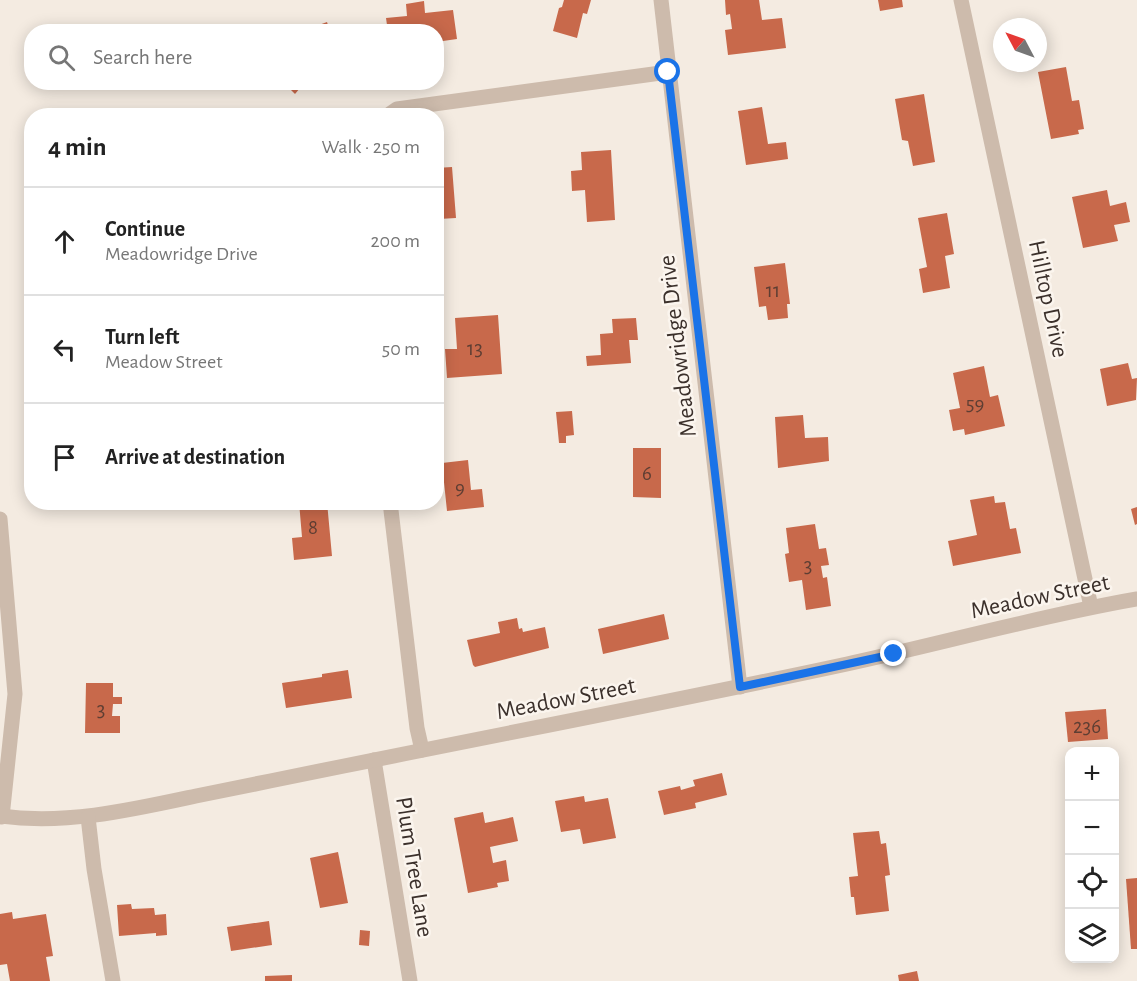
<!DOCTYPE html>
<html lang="en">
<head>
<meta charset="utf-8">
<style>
  body { margin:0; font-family:"Alegreya Sans",sans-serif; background:#f2f2f2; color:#222 }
  .controls { position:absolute; right:18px; bottom:18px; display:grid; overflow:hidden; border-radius:12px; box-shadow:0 3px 15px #0003 }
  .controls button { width:54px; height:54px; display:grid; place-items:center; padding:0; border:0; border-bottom:2px solid #e0e0e0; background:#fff; color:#222; font:30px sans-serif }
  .compass { position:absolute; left:993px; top:18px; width:54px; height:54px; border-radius:50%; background:#fff; box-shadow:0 3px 15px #0003; rotate:311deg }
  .stop { position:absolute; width:18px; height:18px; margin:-14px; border:4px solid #1a73e8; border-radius:50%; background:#fff }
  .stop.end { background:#1a73e8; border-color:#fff; box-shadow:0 2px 6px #0008 }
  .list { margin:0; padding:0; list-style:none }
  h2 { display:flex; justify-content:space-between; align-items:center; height:78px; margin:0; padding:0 24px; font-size:26px }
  h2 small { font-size:20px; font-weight:400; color:#767676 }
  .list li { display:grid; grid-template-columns:39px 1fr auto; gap:18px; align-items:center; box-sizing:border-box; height:108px; padding:0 24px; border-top:2px solid #e0e0e0 }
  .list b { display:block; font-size:22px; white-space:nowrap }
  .list p { margin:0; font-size:20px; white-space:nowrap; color:#767676 }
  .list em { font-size:20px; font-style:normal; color:#767676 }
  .icon { flex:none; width:33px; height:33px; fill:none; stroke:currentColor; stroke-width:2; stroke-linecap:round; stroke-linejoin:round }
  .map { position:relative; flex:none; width:1137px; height:981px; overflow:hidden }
  .search { position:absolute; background:#fff; box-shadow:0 3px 15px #0003; left:24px; top:24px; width:420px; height:66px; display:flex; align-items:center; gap:15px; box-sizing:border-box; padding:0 21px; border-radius:24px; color:#767676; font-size:22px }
  .panel { position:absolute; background:#fff; box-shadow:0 3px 15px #0003; left:24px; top:108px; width:420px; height:402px; border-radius:24px }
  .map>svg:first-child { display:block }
</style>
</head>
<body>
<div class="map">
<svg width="1137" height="981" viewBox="0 0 1137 981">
  <rect width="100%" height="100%" fill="#f4ebe1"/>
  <g fill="#c8694b">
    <polygon points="564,0 591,0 587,14 583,13 577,38 553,31 559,8 562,7"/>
    <polygon points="725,0 759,0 762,20 782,18 786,48 728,55 725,30 732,29 730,14 726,15"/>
    <polygon points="878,0 902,0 903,7 880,11"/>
    <polygon points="424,1 425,13 453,10 457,39 436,42 436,32 388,32 386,18 407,16 406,4"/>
    <polygon points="327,22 330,32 303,32 303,31"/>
    <polygon points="1066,67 1072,101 1079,100 1084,129 1078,130 1079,134 1051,139 1038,72"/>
    <polygon points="283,82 305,82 295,94"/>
    <polygon points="924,94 935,162 913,166 908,141 902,140 895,99"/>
    <polygon points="762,107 768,144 786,142 788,159 746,165 738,111"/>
    <polygon points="611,150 615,220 587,222 585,190 572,191 571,171 582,170 581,152"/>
    <polygon points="452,167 456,218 439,219 438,206 436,206 436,168"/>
    <polygon points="1107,190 1110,206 1126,202 1130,222 1114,225 1118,241 1083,248 1072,197"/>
    <polygon points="947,213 954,254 945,256 950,288 923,293 919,269 927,267 918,218"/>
    <polygon points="785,263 790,304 787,304 788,318 768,320 766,306 759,307 754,267"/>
    <polygon points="498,315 502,374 447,378 445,349 457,349 455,318"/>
    <polygon points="636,318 638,340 629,340 631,363 587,366 586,356 601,355 600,334 613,333 612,319"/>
    <polygon points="1128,363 1132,379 1137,378 1136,400 1107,406 1100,369"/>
    <polygon points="984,366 990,397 998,395 1005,426 965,435 964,429 953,431 949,410 960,408 953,373"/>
    <polygon points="572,411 574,435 566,436 566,443 559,443 556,412"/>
    <polygon points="803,415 805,438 828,437 829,461 778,468 775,417"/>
    <polygon points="633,448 661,448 661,498 633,497"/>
    <polygon points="468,460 471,490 482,489 484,507 447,511 442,463"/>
    <polygon points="994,496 995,503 1005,502 1010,529 1016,528 1021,553 953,566 948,541 977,535 970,500"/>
    <polygon points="299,502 327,502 332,556 294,560 292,538 302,537"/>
    <polygon points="1137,507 1137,524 1135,525 1131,509"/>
    <polygon points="815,524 819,549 826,548 829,565 821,566 823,578 827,577 831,606 806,610 802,580 789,582 785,554 789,553 786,528"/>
    <polygon points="664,614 669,639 603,654 598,629"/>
    <polygon points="517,618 519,629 522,628 523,632 545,627 549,648 475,667 473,665 467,640 500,633 498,622"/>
    <polygon points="348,670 352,698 286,708 282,683 322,677 322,674"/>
    <polygon points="86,683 113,683 113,697 122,697 122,704 113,704 112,716 120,716 120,733 85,733"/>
    <polygon points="1106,709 1108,739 1068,742 1065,712"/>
    <polygon points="722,773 727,795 695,803 696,808 664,815 658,791 680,786 681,790 695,786 693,780"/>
    <polygon points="584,796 585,802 608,798 616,838 583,844 580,829 561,832 555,801"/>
    <polygon points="483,812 485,823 513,817 518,841 490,847 493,863 506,860 509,881 497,883 498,887 468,893 454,818"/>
    <polygon points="879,831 881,844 886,843 890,875 885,876 889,911 856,915 854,897 851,897 849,877 858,876 853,833"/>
    <polygon points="338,852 348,903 320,908 310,858"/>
    <polygon points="1137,878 1137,949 1131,949 1126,879"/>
    <polygon points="131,904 132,909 154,908 155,915 166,914 167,935 156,936 156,933 119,936 117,905"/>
    <polygon points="12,912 13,919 46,914 53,956 46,957 50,981 10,981 7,964 0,965 0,914"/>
    <polygon points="269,921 272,945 231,951 227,927"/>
    <polygon points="360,930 370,931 369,946 359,945"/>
    <polygon points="917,971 919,981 899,981 898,975"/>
    <polygon points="292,975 292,981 265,981 265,976"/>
  </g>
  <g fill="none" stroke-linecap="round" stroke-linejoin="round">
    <g stroke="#cdbbac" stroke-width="15">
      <polyline points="661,0 740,687"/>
      <polyline points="961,0 1091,607"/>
      <polyline points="387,116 397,109 668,72"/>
      <polyline points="390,502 417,728 422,750"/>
      <polyline points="0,519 15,694 2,817"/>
      <polyline points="374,760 410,981"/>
      <path d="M0,816C66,825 131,810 196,796C245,786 295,776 344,766C512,732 680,700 847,664C944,643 1039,616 1137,599"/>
      <polyline points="88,817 94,869 113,981"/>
    </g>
  </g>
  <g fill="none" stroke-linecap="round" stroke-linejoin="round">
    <polyline stroke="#1a73e8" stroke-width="8" points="668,72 740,687 894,654"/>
  </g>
  <g text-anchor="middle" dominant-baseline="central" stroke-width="5" stroke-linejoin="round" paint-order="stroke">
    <g font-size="21" fill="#5e3e33">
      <text x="773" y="290">11</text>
      <text x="475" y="348">13</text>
      <text x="975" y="403">59</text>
      <text x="647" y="473">6</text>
      <text x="460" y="487">9</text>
      <text x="313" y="527">8</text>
      <text x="808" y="565">3</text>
      <text x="101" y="709">3</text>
      <text x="1087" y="726">236</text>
    </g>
    <g font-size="24" fill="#3b302b" stroke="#fbf5ee">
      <text transform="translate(1048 299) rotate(78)">Hilltop Drive</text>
      <text transform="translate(678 346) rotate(-97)">Meadowridge Drive</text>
      <text transform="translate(1040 597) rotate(-12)">Meadow Street</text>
      <text transform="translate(566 699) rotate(-11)">Meadow Street</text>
      <text transform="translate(414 867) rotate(81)">Plum Tree Lane</text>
    </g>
  </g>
</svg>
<div class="controls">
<button>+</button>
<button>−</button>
<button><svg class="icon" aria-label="locate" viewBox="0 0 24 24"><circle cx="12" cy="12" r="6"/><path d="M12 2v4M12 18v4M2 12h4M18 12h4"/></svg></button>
<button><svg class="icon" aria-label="layers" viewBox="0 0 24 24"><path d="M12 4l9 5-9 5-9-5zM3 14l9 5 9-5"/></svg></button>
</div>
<svg class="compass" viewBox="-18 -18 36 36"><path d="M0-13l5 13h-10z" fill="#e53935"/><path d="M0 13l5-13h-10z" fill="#767676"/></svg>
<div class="stop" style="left:668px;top:72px"></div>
<div class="stop end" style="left:894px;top:654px"></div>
<div class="search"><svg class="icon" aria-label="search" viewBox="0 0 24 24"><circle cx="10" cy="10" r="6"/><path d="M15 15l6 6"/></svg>Search here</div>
<section class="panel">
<h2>4 min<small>Walk · 250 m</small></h2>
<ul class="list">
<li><svg class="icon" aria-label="ahead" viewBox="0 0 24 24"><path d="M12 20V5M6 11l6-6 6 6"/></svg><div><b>Continue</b><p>Meadowridge Drive</p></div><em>200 m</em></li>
<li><svg class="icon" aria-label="left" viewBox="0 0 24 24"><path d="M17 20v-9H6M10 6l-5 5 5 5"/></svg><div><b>Turn left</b><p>Meadow Street</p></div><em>50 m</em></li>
<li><svg class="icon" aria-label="arrive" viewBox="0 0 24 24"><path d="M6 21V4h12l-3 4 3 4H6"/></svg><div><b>Arrive at destination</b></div></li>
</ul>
</section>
</div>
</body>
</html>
